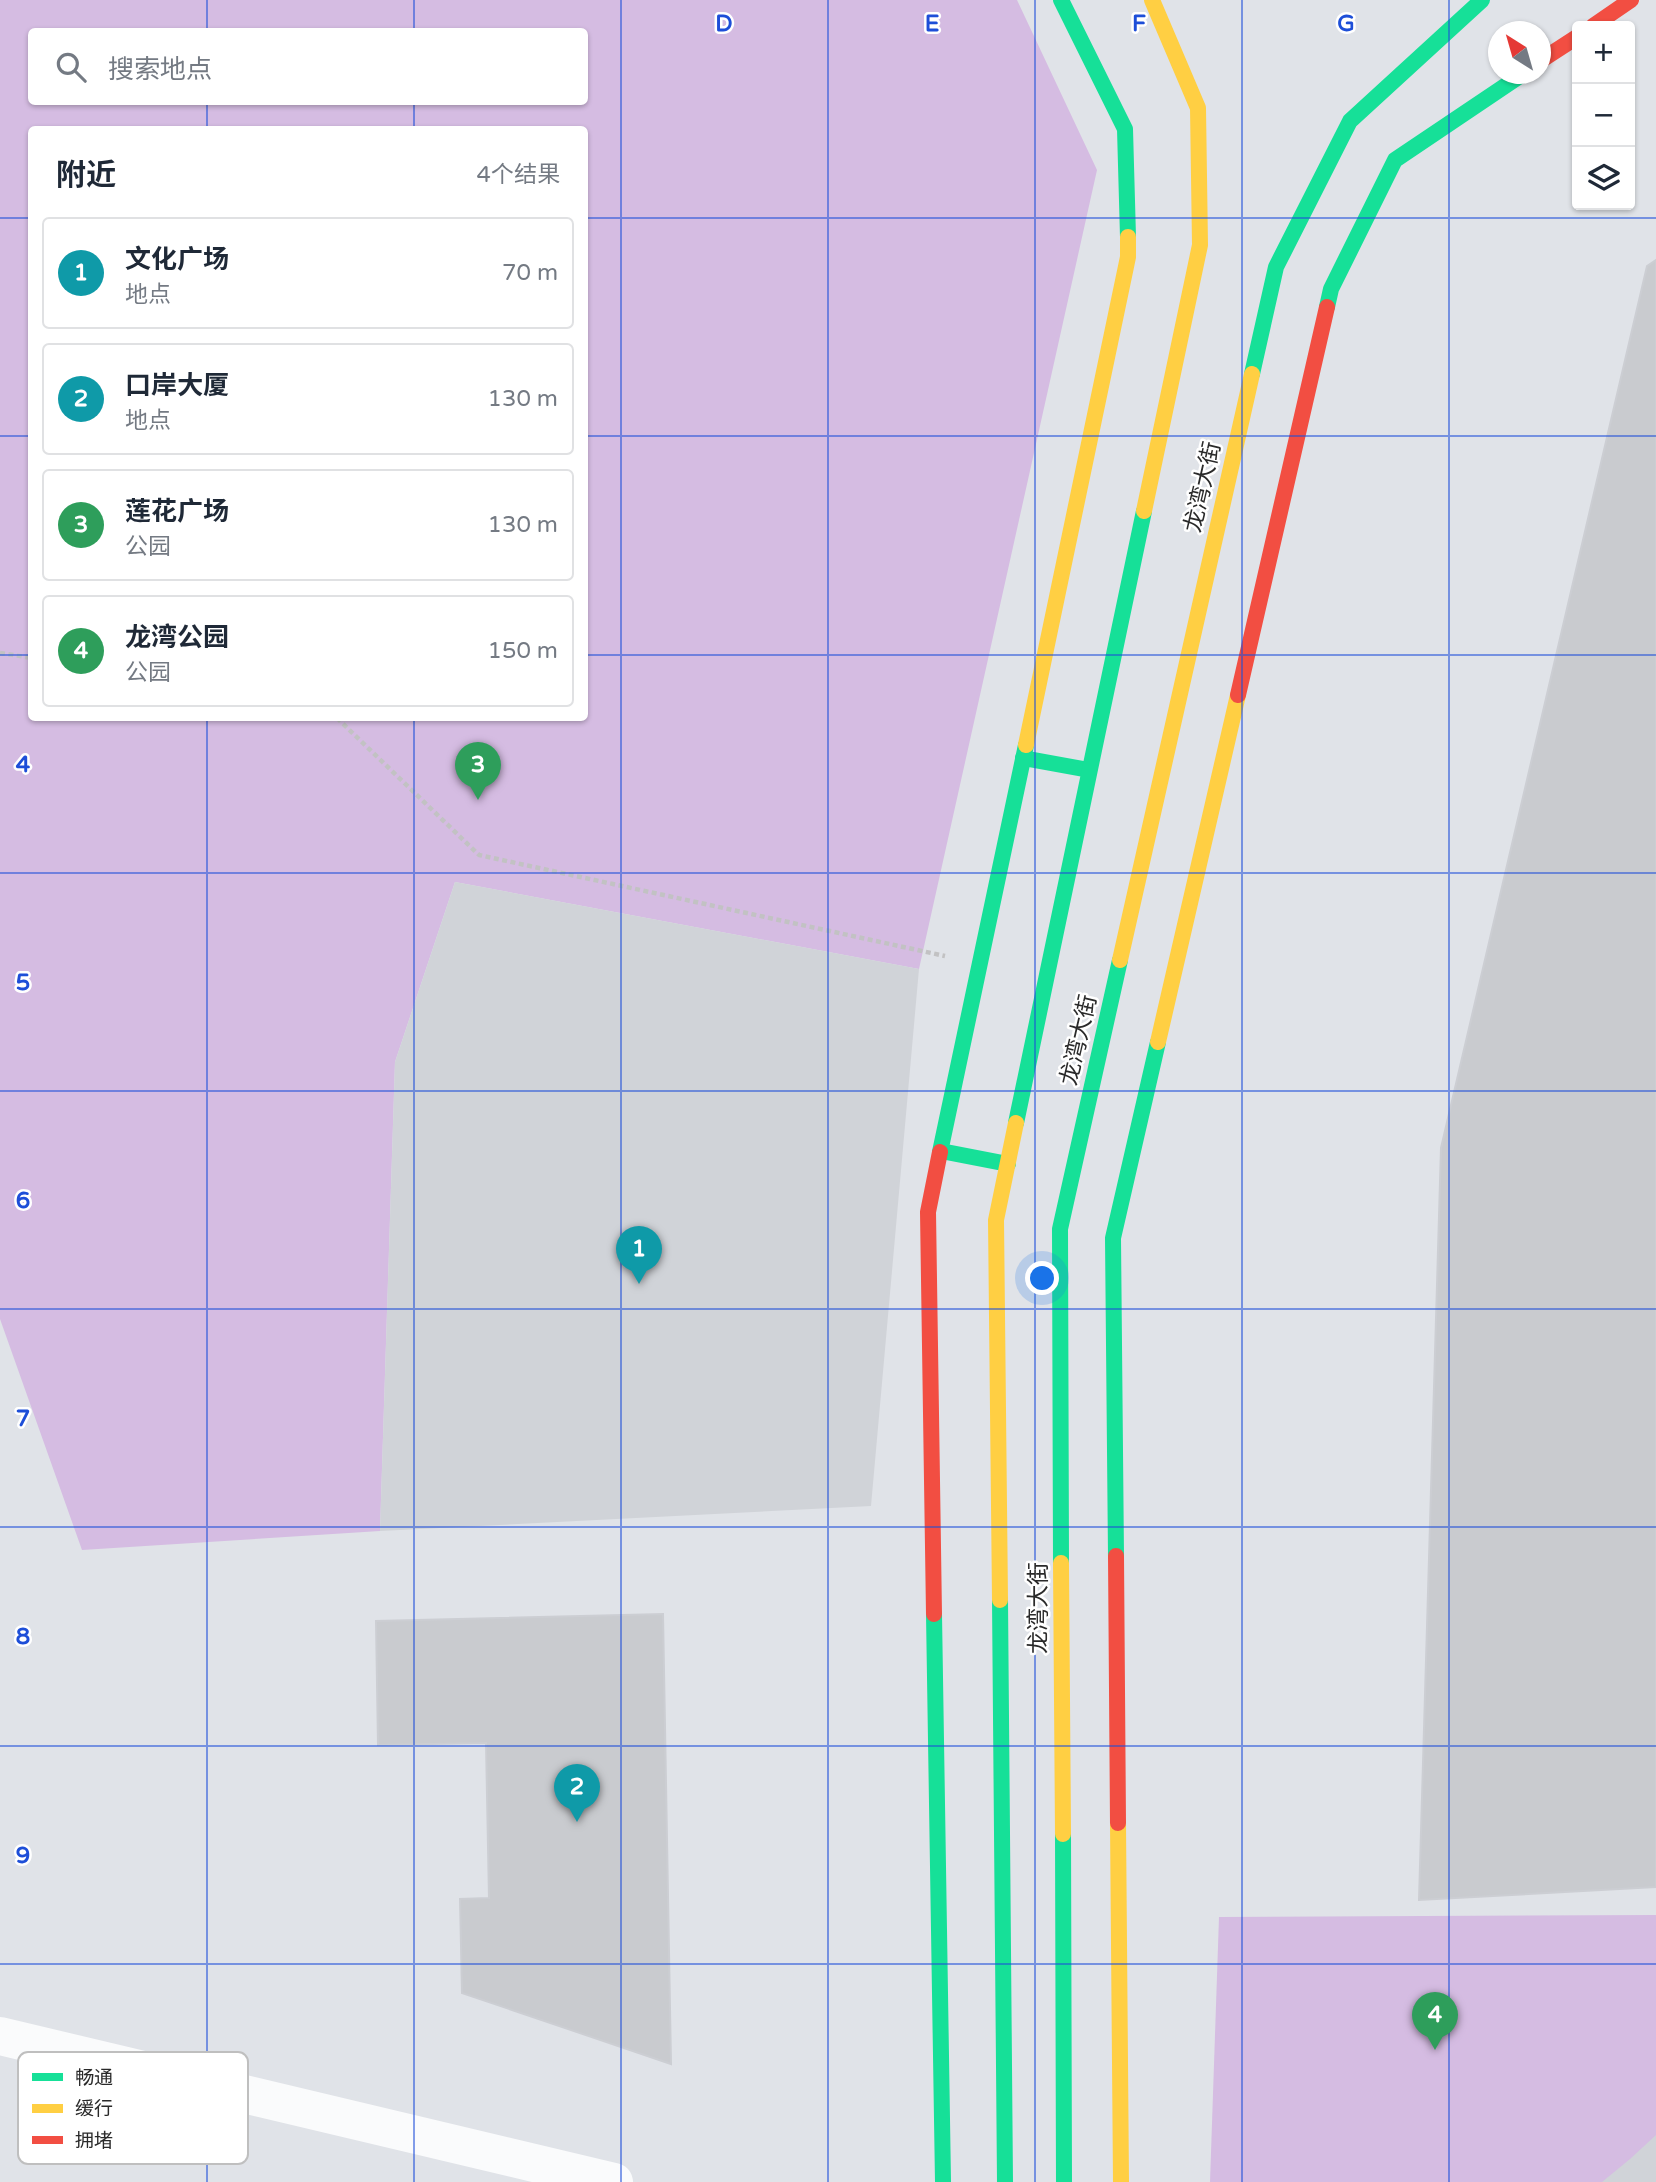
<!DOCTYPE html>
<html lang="zh">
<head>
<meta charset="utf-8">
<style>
  body { margin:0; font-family:"Varela Round","Noto Sans SC",sans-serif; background:#f6f6f7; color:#1f2937 }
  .controls { position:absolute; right:21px; top:21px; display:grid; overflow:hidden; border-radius:7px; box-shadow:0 2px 5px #0004 }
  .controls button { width:63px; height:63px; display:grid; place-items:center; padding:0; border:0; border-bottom:2px solid #e0e1e3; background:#fff; color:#1f2937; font:35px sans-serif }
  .compass { position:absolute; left:1488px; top:21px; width:63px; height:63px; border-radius:50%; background:#fff; box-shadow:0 2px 5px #0004; rotate:323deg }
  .you { position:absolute; left:1043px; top:1279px; width:24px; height:24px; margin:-18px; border:5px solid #fff; border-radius:50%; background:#1a73e8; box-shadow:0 0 0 10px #1a73e833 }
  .badge { display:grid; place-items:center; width:46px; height:46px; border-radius:50%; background:#6a6b6c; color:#fff; font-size:23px; font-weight:700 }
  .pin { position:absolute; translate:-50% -58px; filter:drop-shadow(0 2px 4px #0008) }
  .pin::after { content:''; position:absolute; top:37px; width:24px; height:21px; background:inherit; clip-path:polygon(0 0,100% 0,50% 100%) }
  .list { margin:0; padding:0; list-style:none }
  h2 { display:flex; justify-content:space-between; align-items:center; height:91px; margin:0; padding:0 28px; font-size:30px }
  h2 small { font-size:23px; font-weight:400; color:#747a83 }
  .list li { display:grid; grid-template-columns:46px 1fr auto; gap:21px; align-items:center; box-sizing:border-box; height:112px; margin:0 14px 14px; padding:0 14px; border:2px solid #e0e1e3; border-radius:7px }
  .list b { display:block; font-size:26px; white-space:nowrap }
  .list p { margin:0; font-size:23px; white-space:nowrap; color:#747a83 }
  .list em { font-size:23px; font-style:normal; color:#747a83 }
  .icon { flex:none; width:38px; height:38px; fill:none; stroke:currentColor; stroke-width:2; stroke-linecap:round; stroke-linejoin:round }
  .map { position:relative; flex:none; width:1656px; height:2182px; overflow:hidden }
  .search { position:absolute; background:#fff; box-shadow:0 2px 5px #0004; left:28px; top:28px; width:560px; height:77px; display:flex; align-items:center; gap:18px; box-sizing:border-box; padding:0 24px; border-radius:7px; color:#747a83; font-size:26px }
  .panel { position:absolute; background:#fff; box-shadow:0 2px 5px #0004; left:28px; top:126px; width:560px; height:595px; border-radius:7px }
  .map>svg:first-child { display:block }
</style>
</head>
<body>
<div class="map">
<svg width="1656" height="2182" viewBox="0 0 1656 2182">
  <rect width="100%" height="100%" fill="#e0e3e8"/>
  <g fill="#d5bce2" fill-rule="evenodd">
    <path d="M0,0H1017L1097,170L919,969L455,882L395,1062L380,1531L82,1550L0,1319ZM32,32H584V102H32ZM32,130H584V718H32Z"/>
    <polygon points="1656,1915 1656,2182 1210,2182 1219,1917"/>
  </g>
  <g fill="#d0d3d8">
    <polygon points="455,882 919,969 871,1506 380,1531 395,1062"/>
    <polygon points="1656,2135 1656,2182 1602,2182 1630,2159"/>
  </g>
  <g fill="#c9cbcf" stroke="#ccced3" stroke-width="2">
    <polygon points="1656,260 1656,1887 1419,1900 1441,1148 1647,266"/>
    <polygon points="663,1614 671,2064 462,1993 460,1899 489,1898 486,1743 378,1745 376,1621"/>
  </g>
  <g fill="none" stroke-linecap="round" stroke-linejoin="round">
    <g stroke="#c2c2c3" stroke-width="4.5" stroke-dasharray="5 3.5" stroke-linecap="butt">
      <polyline points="0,653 32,658"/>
      <polyline points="337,718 479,855 945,956"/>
    </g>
    <polyline stroke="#fafbfc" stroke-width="38" points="0,2036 614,2182"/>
    <g stroke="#16e098" stroke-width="16">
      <polyline points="1061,0 1125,129 1128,237"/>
      <polyline points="1327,307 1331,289 1395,160 1523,74"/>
      <polyline points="1252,374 1276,267 1350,121 1482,0"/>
      <polyline points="1023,758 1089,770"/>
      <polyline points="1016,1123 1144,511"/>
      <polyline points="941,1151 1008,1164"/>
      <polyline points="940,1152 1026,745"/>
      <polyline points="1116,1556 1113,1238 1158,1042"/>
      <polyline points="1061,1563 1060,1229 1120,960"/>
      <polyline points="1000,1600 1005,2182"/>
      <polyline points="934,1614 943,2182"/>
      <polyline points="1063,1834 1064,2182"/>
    </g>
    <g stroke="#ffcf43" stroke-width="16">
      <polyline points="1144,511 1200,245 1198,108 1152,0"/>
      <polyline points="1026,745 1128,257 1128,237"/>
      <polyline points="1120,960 1252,374"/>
      <polyline points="1158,1042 1238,695"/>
      <polyline points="1061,1563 1063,1834"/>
      <polyline points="1000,1600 996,1220 1016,1123"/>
      <polyline points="1118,1823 1121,2182"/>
    </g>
    <g stroke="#f24e42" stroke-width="16">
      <polyline points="1593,26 1631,0"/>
      <polyline points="1540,61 1577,37"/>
      <polyline points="1238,695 1327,307"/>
      <polyline points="1116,1556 1118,1823"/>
      <polyline points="934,1614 928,1212 940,1152"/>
    </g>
  </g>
  <path fill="none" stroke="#1d4ed8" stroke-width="2" stroke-opacity="0.55" d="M207,0V32M414,0V32M621,0V2182M828,0V2182M1035,0V2182M1242,0V2182M1449,0V2182M207,102V130M414,102V130M0,218H32M584,218H1656M0,436H32M584,436H1656M0,655H32M584,655H1656M207,718V2182M414,718V2182M0,873H1656M0,1091H1656M0,1309H1656M0,1527H1656M0,1746H1656M0,1964H1656"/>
  <g text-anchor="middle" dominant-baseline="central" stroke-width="5" stroke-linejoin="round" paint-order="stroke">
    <g font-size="23" fill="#2a2a2a" stroke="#fff">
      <text transform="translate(1203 487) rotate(-77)">龙湾大街</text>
      <text transform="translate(1079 1040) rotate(-77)">龙湾大街</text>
      <text transform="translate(1039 1608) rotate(-90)">龙湾大街</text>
    </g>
  </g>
  <rect x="18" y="2052" width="230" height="112" rx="10" fill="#fff" stroke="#bfbfbf" stroke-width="2"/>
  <rect x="32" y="2073" width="31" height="8" fill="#16e098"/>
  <rect x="32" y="2104" width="31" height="9" fill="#ffcf43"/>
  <rect x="32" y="2136" width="31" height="8" fill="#f24e42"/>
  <g font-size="19" fill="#2a2a2a">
    <text x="75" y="2084">畅通</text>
    <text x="75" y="2115">缓行</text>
    <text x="75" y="2147">拥堵</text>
  </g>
  <g font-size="23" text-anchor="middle" font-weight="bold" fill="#1d4ed8" stroke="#fff" stroke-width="5" stroke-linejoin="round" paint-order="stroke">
    <text x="724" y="31">D</text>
    <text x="932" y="31">E</text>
    <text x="1139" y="31">F</text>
    <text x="1346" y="31">G</text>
    <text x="23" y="772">4</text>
    <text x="23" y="990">5</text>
    <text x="23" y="1208">6</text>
    <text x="23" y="1426">7</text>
    <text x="23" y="1644">8</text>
    <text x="23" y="1863">9</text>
  </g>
</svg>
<div class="controls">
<button>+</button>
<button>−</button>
<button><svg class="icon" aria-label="layers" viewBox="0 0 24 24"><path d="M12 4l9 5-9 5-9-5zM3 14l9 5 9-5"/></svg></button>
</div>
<svg class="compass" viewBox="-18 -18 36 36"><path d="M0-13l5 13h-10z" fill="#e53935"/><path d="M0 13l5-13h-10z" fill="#747a83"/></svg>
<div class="you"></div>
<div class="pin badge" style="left:639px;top:1284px;background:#0f9aa8">1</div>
<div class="pin badge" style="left:577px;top:1822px;background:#0f9aa8">2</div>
<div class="pin badge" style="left:478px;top:800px;background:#2e9e5b">3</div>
<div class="pin badge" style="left:1435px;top:2050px;background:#2e9e5b">4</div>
<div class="search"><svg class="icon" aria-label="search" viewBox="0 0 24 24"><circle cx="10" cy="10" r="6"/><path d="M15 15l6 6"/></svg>搜索地点</div>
<section class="panel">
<h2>附近<small>4个结果</small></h2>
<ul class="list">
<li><span class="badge" style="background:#0f9aa8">1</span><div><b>文化广场</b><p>地点</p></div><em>70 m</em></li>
<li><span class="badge" style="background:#0f9aa8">2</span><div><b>口岸大厦</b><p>地点</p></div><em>130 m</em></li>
<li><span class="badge" style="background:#2e9e5b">3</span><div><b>莲花广场</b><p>公园</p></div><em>130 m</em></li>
<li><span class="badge" style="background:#2e9e5b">4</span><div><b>龙湾公园</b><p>公园</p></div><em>150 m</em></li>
</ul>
</section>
</div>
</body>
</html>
